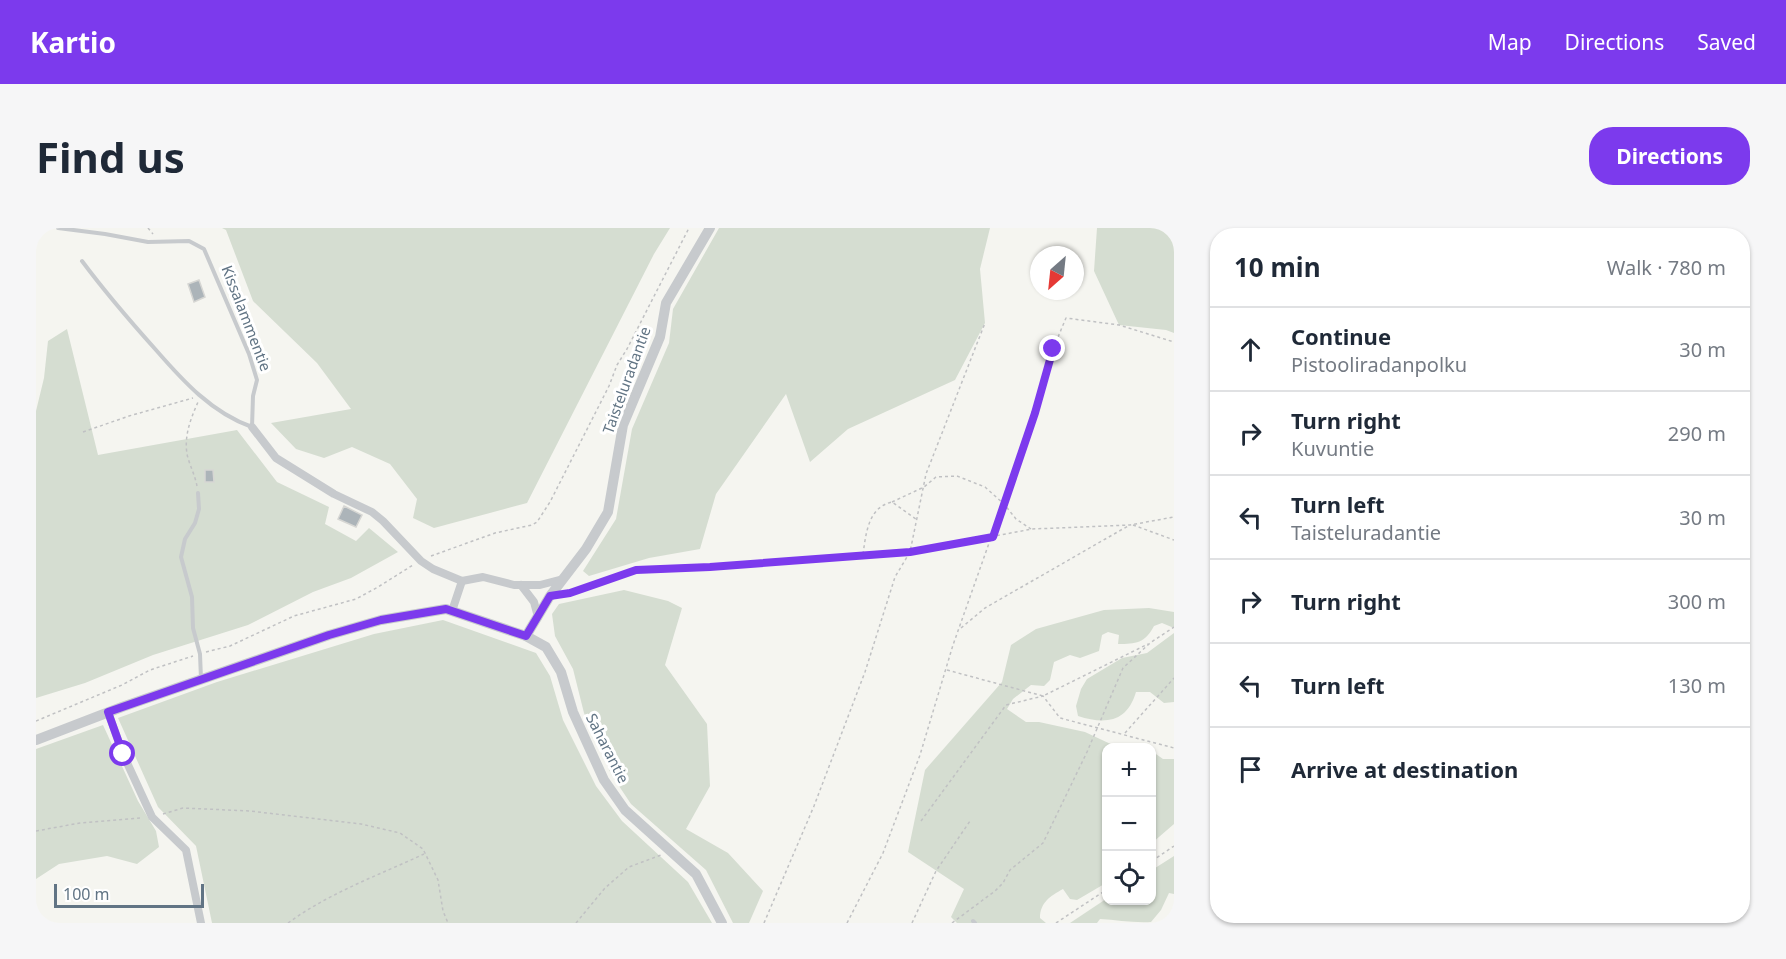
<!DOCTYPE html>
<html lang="en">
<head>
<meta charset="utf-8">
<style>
  body { margin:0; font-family:"Noto Sans",sans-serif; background:#f6f6f7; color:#1f2937 }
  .controls { position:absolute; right:18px; bottom:18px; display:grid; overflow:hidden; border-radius:12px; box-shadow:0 2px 4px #0004 }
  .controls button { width:54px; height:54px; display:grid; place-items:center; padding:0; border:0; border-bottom:2px solid #e0e1e3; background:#fff; color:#1f2937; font:30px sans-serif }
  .compass { position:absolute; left:994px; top:18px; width:54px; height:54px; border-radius:50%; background:#fff; box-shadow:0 2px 4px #0004; rotate:207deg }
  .scale { position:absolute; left:18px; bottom:15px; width:150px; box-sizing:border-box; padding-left:6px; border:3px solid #617484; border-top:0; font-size:16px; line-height:21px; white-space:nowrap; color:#617484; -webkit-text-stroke:4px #fff; paint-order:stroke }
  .stop { position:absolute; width:18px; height:18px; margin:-14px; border:4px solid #7c3aed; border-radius:50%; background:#fff }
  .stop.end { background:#7c3aed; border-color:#fff; box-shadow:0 2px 6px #0008 }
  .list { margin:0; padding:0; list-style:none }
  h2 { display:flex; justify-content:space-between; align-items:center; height:78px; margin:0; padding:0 24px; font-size:26px }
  h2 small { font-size:20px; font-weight:400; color:#747a83 }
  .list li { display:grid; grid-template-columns:39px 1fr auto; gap:18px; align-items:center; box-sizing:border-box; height:84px; padding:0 24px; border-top:2px solid #e0e1e3 }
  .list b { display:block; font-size:22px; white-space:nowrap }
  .list p { margin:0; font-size:20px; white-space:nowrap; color:#747a83 }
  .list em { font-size:20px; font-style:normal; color:#747a83 }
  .icon { flex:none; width:33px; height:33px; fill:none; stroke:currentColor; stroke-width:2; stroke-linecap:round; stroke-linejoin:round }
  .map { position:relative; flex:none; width:1138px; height:695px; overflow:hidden; border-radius:24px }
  header { display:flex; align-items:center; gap:36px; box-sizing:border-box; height:84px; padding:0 30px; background:#7c3aed; color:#fff }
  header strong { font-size:28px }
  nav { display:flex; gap:33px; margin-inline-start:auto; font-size:21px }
  .intro { display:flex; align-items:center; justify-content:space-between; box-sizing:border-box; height:144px; padding:0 36px }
  h1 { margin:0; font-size:42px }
  .button { padding:15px 27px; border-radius:24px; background:#7c3aed; color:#fff; font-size:21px; font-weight:700 }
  main { display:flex; gap:36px; padding:0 36px }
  aside { flex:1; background:#fff; border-radius:24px; box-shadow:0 2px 4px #0004 }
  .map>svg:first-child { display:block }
</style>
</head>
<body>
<header>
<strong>Kartio</strong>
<nav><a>Map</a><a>Directions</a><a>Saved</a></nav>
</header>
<div class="intro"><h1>Find us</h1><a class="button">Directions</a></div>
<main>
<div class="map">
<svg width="1138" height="695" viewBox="0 0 1138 695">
  <rect width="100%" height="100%" fill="#f5f5f0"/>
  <g fill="#d5ddd1">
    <polygon points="186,0 634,0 618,26 491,275 398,300 377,290 381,271 354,236 316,219 288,230 260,221 235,195 315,181 281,135 217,73 190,2"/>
    <polygon points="683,0 954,0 944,41 949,95 919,152 812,201 774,234 750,166 680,266 664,321 613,330 553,348 547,343 580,291 596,201 633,115 637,81"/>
    <polygon points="1061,0 1138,0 1138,105 1130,102 1083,97 1058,43"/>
    <polygon points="31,101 62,227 201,202 241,254 293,279 289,296 320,313 333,300 362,324 315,350 277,364 212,397 117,427 49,455 0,470 0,183 8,150 12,113"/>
    <polygon points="588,362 632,373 646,380 629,437 671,496 674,558 650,601 692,625 727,663 713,695 697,695 670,642 595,576 575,546 548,485 537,441 519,408 516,386 523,376"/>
    <path d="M1113,380L1138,384V400L1126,395L1118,398C1109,415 1100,416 1082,416L1083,407L1072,404L1066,407L1063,423L1044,430L1034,427L1018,434L1014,452L1008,458L995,457L977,471L971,481L990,494H1003L1049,504L1081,519L1070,520V655L1041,672L1034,671L1027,661C1014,668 1004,675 1004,690L1010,695H921L915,689L928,661L872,624L889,542L966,454L975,417L1000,401L1068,382Z"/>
    <polygon points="407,392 500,425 514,448 527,492 560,558 586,593 652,654 676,695 176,695 160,618 122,579 82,490 181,454 338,406"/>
    <path d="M1138,405V474L1128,475L1114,464H1100C1091,494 1070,497 1042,488L1040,478L1045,461L1051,451L1086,430L1111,425Z"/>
    <polygon points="67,497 102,573 120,603 123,619 101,636 71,628 23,636 0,651 0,521"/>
    <polygon points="1117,524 1127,531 1138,531 1138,596 1116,615 1116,525"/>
    <path d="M1138,628V666L1133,665L1125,682L1115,694C1097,695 1081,692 1064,691L1061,695H1034L1070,671V672H1116V642Z"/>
  </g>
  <g fill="#acb4b9" stroke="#d6d6d3" stroke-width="1.5">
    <polygon points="163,52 169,69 158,74 152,56"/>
    <polygon points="169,242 177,242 178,254 169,254"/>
    <polygon points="308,278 326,287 320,299 302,291"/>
  </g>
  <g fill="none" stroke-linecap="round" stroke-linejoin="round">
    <g stroke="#c0c1c3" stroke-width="1.5" stroke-dasharray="3 3" stroke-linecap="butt">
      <polyline points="112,0 117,6"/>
      <polyline points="47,204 93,188 157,170"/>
      <path d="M161,258C159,247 153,236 151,226C148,207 155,190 162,174"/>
      <polyline points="856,274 888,259 900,249 921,248 949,259 968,276 980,291 995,301"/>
      <polyline points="1097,297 1138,312"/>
      <path d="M827,326C830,306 832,279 856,274L880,291"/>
      <polyline points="395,328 459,305 496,297 501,294 514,274 573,158 581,137 591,121 653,0"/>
      <polyline points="529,366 600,342 674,339 874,324 996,301 1094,297 1138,289"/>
      <polyline points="925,400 949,380 1092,298"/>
      <polyline points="170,424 194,418 258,388 320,371 342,359 377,337"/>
      <polyline points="911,442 1007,468 1112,416"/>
      <polyline points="0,493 86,457 114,442 157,428"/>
      <polyline points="1089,505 1138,450"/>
      <polyline points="127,586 147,580 214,583 325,596 364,605 387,621 402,652 407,683 412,695"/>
      <polyline points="885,593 970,477 1007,468 1024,490 1138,520"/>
      <polyline points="0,603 44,595 104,590"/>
      <polyline points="1116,633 1138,618"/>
      <path d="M252,695C293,665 343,647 388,626"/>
      <polyline points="540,695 569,660 593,639 625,627"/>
      <polyline points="728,695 778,578 829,444 859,349 874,324 890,246 949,95"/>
      <polyline points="811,695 847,625 884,527 917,417 999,185 1017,121 1030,90 1083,97 1138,114"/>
      <polyline points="876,695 900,643 934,593"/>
      <polyline points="916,695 959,663 967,655 974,642 1007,615 1051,524 1087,440 1114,415 1138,399"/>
      <polyline points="1020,695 1070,662"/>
    </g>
    <g stroke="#c7cacd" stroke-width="4">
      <path d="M22,0L69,6L112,14L153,13L168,21L213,126L221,152L217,168L216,199C176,185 147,153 120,122C94,93 69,64 46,33"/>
      <polyline points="162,265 163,281 159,295 149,311 145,329 156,369 157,400 164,426 165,451"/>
      <polyline points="937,693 939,695"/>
    </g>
    <g stroke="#c7cacd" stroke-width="8">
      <polyline points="216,199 240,230 298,266 336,284 347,293 385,333 397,341 426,353"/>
      <polyline points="426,353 447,349 478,357 504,357 527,351"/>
      <polyline points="485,357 498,374 502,389"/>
      <polyline points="416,383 426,353"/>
      <polyline points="72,484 87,526 116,589 150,622 165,695"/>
    </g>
    <g stroke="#c7cacd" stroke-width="10">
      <polyline points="490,408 514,368 550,321 572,284 587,197 624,109 630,75 674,0"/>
      <polyline points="0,512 86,479 293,407 345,392 410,381 490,408 510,419 525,444 537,484 568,552 589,582 660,646 686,695"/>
    </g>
  </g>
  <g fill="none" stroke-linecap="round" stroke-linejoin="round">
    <polyline stroke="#7c3aed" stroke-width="8" points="87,526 72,484 293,407 345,392 410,381 490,408 514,368 534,365 600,342 674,339 874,324 957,309 999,185 1017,121"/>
  </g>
  <g text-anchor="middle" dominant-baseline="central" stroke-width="6" stroke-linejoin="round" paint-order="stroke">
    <g font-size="15" fill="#617484" stroke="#fff">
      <text transform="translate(211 90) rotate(69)">Kissalammentie</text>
      <text transform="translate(590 152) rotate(-70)">Taisteluradantie</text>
      <text transform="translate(572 520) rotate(63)">Saharantie</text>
    </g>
  </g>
</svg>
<div class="controls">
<button>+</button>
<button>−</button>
<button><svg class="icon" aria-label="locate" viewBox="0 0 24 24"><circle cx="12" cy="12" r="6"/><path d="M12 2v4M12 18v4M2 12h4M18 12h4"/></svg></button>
</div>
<svg class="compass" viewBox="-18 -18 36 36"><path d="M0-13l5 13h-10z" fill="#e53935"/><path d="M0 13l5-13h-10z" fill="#747a83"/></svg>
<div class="scale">100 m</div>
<div class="stop" style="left:87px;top:526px"></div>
<div class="stop end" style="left:1017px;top:121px"></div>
</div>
<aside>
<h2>10 min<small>Walk · 780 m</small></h2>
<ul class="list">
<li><svg class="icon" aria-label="ahead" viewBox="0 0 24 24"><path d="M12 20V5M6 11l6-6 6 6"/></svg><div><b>Continue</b><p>Pistooliradanpolku</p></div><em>30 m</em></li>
<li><svg class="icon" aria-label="right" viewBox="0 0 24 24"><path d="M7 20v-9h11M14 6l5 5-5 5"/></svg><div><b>Turn right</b><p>Kuvuntie</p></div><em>290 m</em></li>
<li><svg class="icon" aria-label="left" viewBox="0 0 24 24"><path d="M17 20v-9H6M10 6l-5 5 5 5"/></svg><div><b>Turn left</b><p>Taisteluradantie</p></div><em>30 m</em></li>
<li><svg class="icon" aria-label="right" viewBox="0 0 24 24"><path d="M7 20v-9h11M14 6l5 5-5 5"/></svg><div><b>Turn right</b></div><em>300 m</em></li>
<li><svg class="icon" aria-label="left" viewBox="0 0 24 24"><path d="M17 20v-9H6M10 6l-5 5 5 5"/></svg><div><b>Turn left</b></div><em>130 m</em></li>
<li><svg class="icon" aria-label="arrive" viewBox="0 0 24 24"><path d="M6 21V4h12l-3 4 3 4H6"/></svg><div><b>Arrive at destination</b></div></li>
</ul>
</aside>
</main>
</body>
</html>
